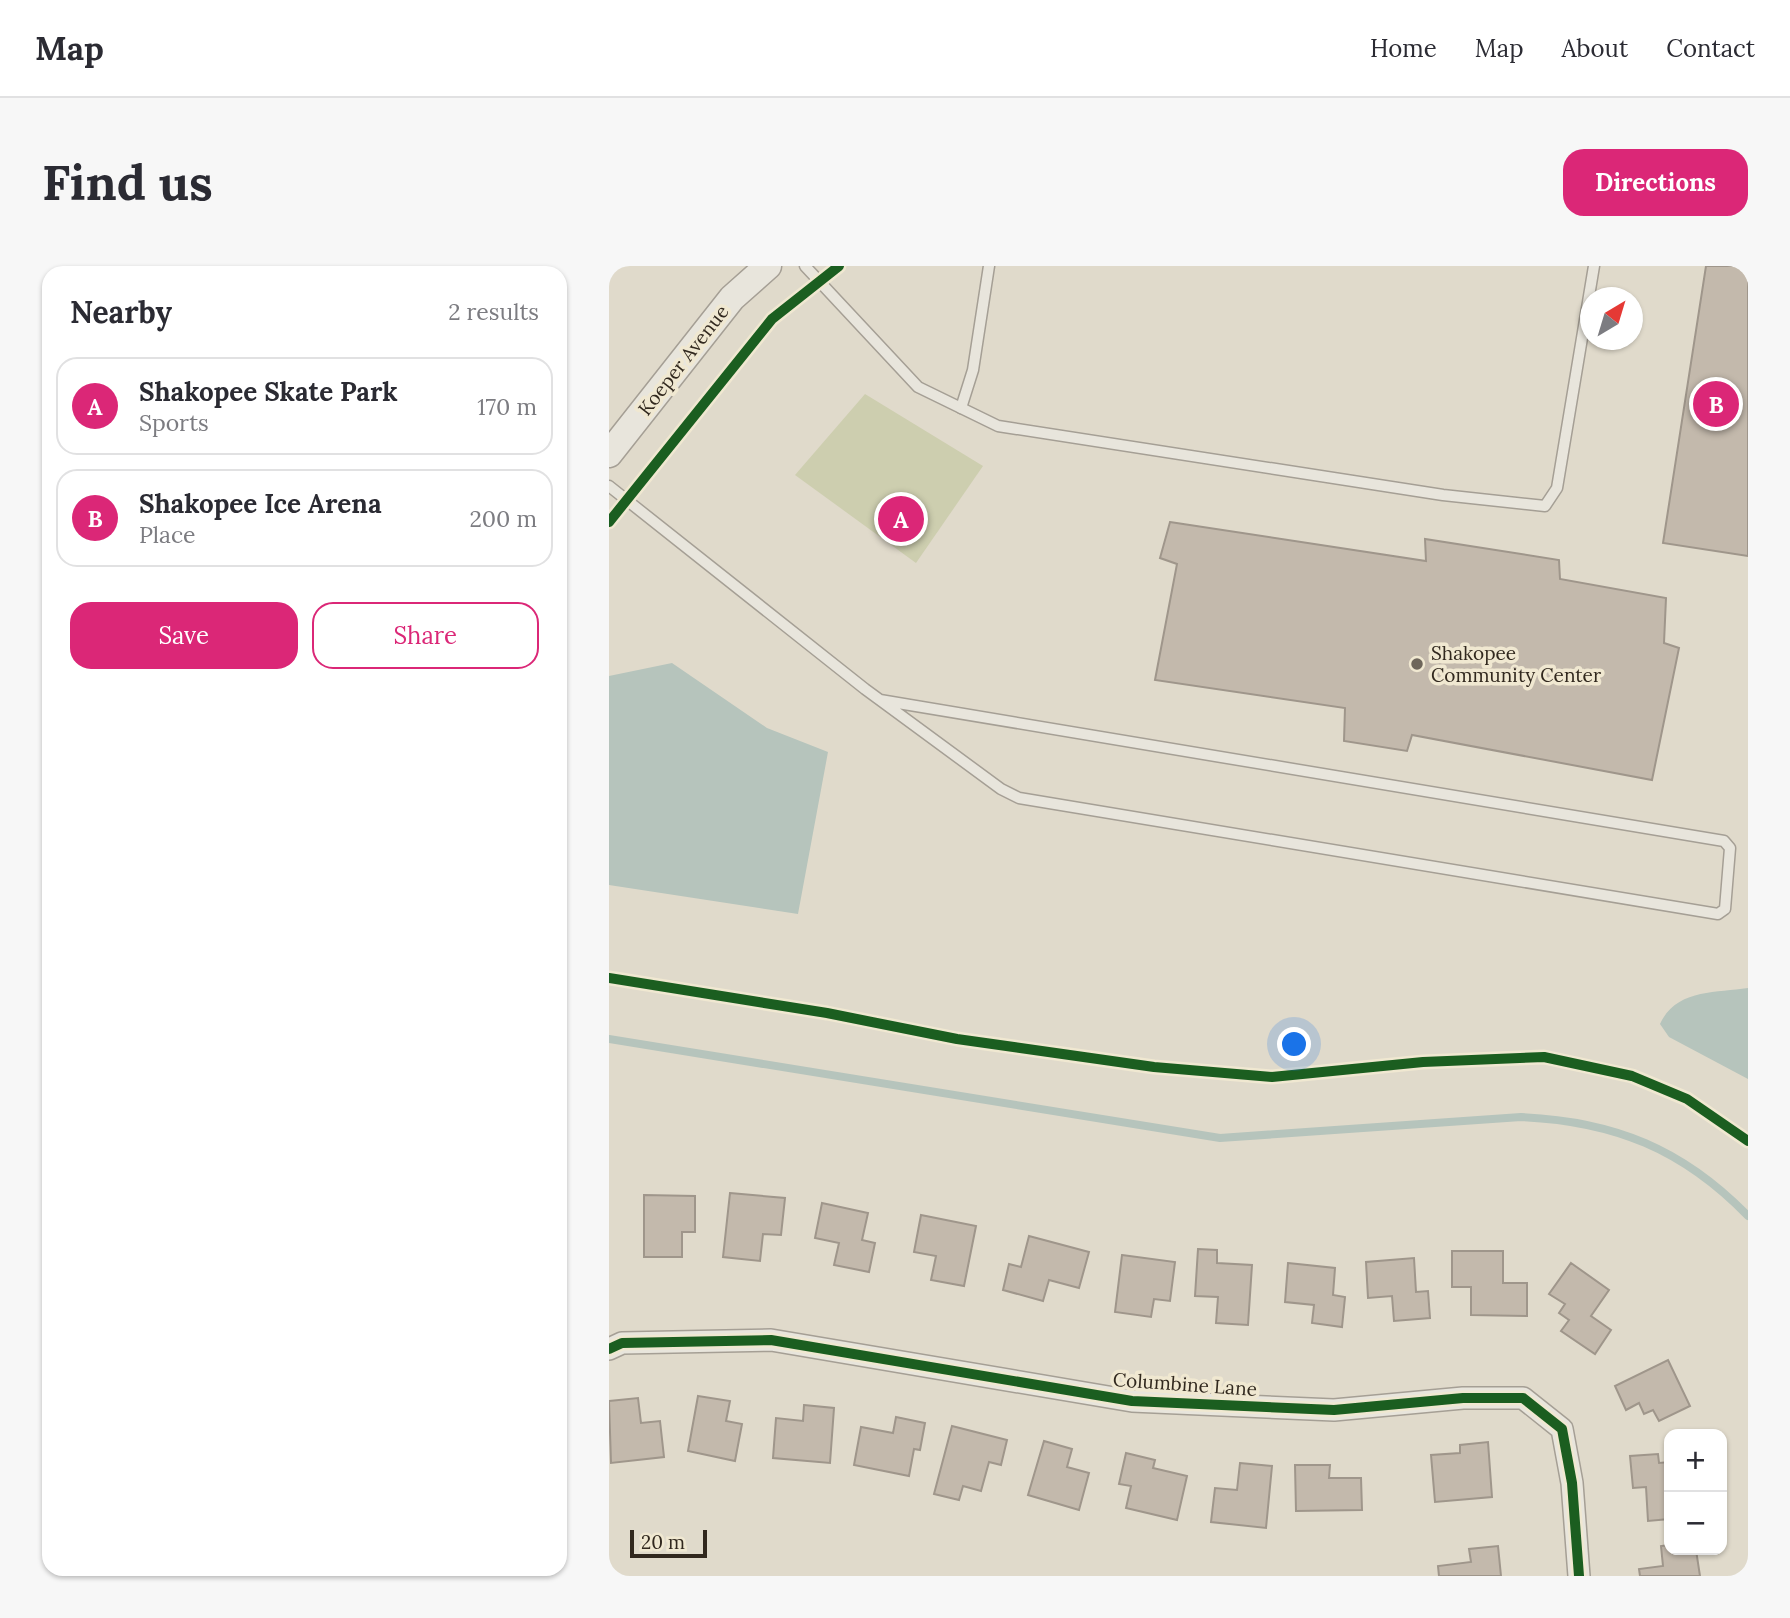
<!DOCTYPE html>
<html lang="en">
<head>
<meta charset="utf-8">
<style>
  body { margin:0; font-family:Lora,serif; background:#f7f7f7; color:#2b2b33 }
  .controls { position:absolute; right:21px; bottom:21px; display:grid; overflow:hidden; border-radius:14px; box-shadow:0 2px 5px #0004 }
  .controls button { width:63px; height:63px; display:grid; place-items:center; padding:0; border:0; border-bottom:2px solid #e1e1e2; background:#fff; color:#2b2b33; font:35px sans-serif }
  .compass { position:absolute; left:971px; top:21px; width:63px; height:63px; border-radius:50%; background:#fff; box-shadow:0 2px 5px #0004; rotate:38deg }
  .scale { position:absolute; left:21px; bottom:18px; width:77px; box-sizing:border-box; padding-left:7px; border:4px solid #31281e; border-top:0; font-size:19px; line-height:24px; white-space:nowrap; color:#31281e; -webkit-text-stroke:5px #f0e8d1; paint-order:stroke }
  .you { position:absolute; left:686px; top:779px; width:24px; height:24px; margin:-18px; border:5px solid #fff; border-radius:50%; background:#1a73e8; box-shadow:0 0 0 10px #1a73e833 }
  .badge { display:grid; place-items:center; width:46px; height:46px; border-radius:50%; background:#db2777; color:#fff; font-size:23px; font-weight:700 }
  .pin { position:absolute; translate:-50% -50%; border:4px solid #fff; box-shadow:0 2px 7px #0006 }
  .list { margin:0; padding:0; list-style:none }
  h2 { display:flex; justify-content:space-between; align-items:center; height:91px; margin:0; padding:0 28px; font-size:30px }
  h2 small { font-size:23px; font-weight:400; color:#7c7c81 }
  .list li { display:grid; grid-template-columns:46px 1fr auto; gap:21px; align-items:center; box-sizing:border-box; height:98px; margin:0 14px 14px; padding:0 14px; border:2px solid #e1e1e2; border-radius:21px }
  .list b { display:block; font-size:26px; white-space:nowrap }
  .list p { margin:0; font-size:23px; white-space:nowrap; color:#7c7c81 }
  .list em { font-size:23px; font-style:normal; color:#7c7c81 }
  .actions { display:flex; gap:14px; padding:21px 28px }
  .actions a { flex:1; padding:16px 0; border:2px solid #db2777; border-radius:21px; text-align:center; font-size:24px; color:#db2777 }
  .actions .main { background:#db2777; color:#fff }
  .map { position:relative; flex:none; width:1139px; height:1310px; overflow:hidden; border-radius:21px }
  header { display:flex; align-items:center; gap:42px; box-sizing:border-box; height:98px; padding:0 35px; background:#fff; border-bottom:2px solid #e1e1e2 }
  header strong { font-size:33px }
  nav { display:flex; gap:38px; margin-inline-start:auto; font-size:24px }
  .intro { display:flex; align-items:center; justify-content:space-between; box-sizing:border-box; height:168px; padding:0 42px }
  h1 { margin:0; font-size:49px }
  .button { padding:18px 32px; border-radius:21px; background:#db2777; color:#fff; font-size:24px; font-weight:700 }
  main { display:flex; gap:42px; padding:0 42px }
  aside { flex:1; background:#fff; border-radius:21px; box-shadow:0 2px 5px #0004 }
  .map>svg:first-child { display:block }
</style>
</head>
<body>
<header>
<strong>Map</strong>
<nav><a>Home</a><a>Map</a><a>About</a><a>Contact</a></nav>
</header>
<div class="intro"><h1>Find us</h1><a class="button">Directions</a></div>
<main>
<aside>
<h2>Nearby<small>2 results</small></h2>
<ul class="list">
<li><span class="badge">A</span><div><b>Shakopee Skate Park</b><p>Sports</p></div><em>170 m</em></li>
<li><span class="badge">B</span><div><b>Shakopee Ice Arena</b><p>Place</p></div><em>200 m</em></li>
</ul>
<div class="actions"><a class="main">Save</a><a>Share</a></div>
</aside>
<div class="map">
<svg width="1139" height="1310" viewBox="0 0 1139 1310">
  <rect width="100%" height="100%" fill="#e0dacb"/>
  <polygon fill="#cdceaf" points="256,128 374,200 307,297 186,209"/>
  <g fill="#b6c4bc">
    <polygon points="63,397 158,462 219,486 189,648 0,619 0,410"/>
    <path d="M1139,722V813L1060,771L1051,758C1067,723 1106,727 1139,722Z"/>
  </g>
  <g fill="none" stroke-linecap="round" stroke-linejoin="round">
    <path stroke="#b6c4bc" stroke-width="8" d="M0,773L611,872L912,851C1005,855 1074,883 1139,950"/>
  </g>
  <g fill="#c3b9ac" stroke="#9f968b" stroke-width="2">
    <polygon points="1097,0 1139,0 1139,290 1054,277"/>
    <polygon points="561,256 817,295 816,273 950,294 951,313 1057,332 1055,377 1070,382 1043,514 803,469 798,485 735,475 736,442 546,414 568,298 551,292"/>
    <polygon points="121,927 176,932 172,969 154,968 151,995 114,991"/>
    <polygon points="35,929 86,930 86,966 73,966 73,991 35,991"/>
    <polygon points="213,937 259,947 253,974 266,977 260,1006 225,999 230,977 206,972"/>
    <polygon points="312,949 367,960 355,1020 322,1014 327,990 305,986"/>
    <polygon points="420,970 480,986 470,1022 440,1014 434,1035 394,1024 400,998 412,1001"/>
    <polygon points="589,983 608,984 608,997 643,999 639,1059 607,1057 609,1031 586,1030"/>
    <polygon points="843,985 894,985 894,1017 918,1017 918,1050 862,1049 862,1021 843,1021"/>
    <polygon points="513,989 566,996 561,1035 545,1033 542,1051 506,1046"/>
    <polygon points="805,992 807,1026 819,1025 821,1052 785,1055 783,1030 759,1032 757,996"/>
    <polygon points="679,997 726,1002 724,1029 736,1031 733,1061 703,1057 705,1039 676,1036"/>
    <polygon points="962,997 1000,1024 982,1050 1002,1064 986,1088 952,1065 960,1054 950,1047 956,1038 940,1028"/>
    <polygon points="1059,1094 1081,1140 1050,1155 1044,1144 1035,1148 1030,1137 1017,1144 1006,1120"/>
    <polygon points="89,1130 121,1135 117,1155 133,1158 126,1195 79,1185"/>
    <polygon points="29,1132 32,1157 51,1155 55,1191 2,1197 0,1135"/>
    <polygon points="195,1139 225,1142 221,1197 164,1192 167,1152 194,1155"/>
    <polygon points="287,1151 316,1157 311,1184 305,1183 300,1210 245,1199 252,1161 284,1167"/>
    <polygon points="343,1160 398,1174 392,1199 380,1196 372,1225 354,1220 350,1234 325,1228"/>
    <polygon points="435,1175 463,1183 458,1201 480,1207 470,1244 419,1229"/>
    <polygon points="879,1176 883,1231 826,1236 822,1189 851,1187 851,1179"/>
    <polygon points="517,1187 546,1194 544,1202 578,1210 568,1254 517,1242 522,1220 510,1218"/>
    <polygon points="1049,1188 1050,1197 1060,1196 1060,1253 1039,1255 1037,1221 1024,1222 1021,1190"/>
    <polygon points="631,1197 663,1200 657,1262 602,1256 606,1222 628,1224"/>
    <polygon points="686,1199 721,1199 720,1212 752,1212 753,1244 687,1245"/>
    <polygon points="1060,1279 1060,1284 1087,1284 1091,1310 1031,1310 1030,1303 1054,1300 1052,1280"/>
    <polygon points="889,1280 892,1310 830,1310 829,1300 862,1296 860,1283"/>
  </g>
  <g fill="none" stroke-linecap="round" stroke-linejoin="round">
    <g stroke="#a59f95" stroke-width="13">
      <g id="service">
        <polyline points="196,0 309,121 389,160 834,229 936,240 948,222 985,0"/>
        <polyline points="352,142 364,104 380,0"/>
        <polyline points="0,220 256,423 271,434 392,523 410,532 1109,648 1116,643 1121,582 1115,575 271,434"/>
      </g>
    </g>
    <g stroke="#a59f95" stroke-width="24">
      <polyline id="minor" points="0,1083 13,1077 162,1074 523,1135 725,1144 854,1132 914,1132 953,1163 963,1217 970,1310"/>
    </g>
    <g stroke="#a59f95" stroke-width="29">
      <polyline id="tertiary" points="0,188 123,32 159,0"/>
    </g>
    <use href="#service" stroke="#e8e5dc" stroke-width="10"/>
    <use href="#minor" stroke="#e8e5dc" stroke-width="21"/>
    <use href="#tertiary" stroke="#e8e5dc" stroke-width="26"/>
    <g stroke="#f0e8d1" stroke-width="15">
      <g id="cycleway">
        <polyline points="0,256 163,53 230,0"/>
        <polyline points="0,712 218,747 348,773 545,801 663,811 814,796 935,791 1023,810 1078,833 1139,875"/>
        <polyline points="0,1083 13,1077 162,1074 523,1135 725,1144 854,1132 914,1132 953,1163 963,1217 970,1310"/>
      </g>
    </g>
    <use href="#cycleway" stroke="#1b5e20" stroke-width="10"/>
  </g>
  <circle fill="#6e665b" stroke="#f0e8d1" stroke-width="2.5" cx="808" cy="398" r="7"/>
  <g text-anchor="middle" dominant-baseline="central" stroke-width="7" stroke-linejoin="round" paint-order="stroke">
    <g font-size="19" fill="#31281e" stroke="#f0e8d1">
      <text transform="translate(74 94) rotate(-52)">Koeper Avenue</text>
      <text transform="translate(576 1118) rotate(4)">Columbine Lane</text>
    </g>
    <g font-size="19" fill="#31281e" stroke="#f0e8d1" text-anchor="start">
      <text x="822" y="387">Shakopee<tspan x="822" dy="22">Community Center</tspan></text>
    </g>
  </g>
</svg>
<div class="controls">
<button>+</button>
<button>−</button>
</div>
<svg class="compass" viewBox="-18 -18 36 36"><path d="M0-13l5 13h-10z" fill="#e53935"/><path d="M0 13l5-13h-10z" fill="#7c7c81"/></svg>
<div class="scale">20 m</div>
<div class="you"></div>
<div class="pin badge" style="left:292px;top:253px">A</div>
<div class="pin badge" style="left:1107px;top:138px">B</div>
</div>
</main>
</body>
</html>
